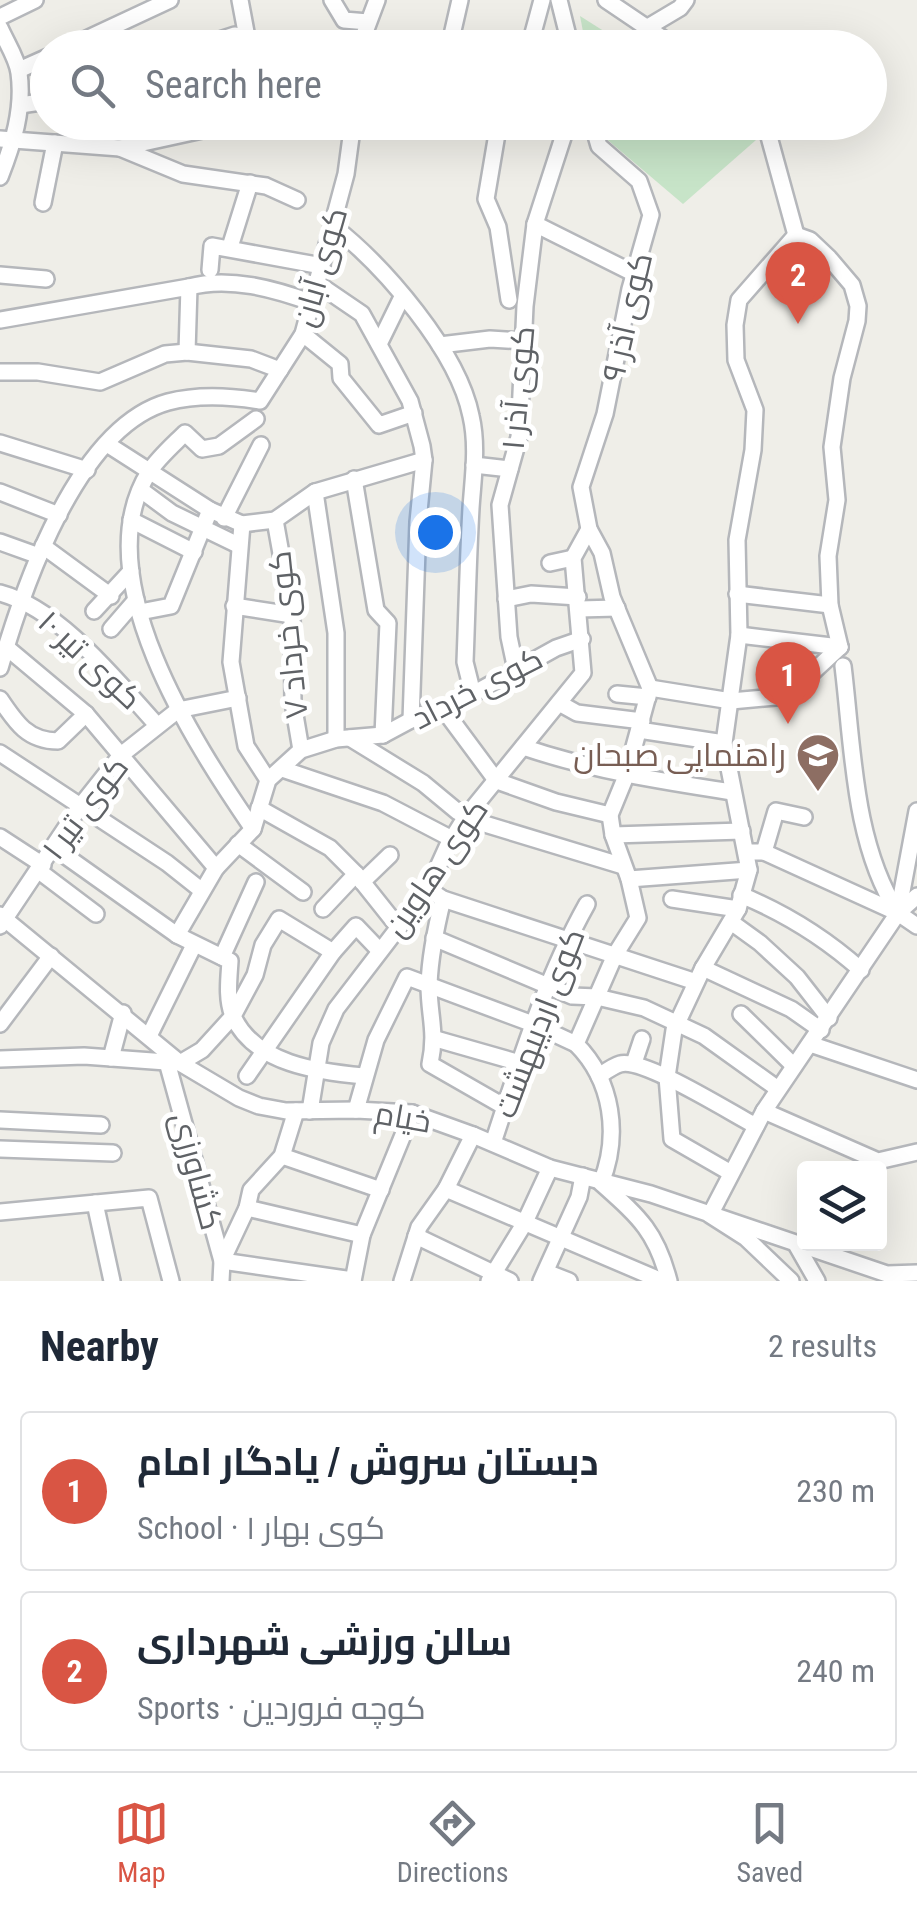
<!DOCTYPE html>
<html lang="en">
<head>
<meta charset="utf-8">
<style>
  body { margin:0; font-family:"Roboto Condensed",Cairo,sans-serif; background:#f2f2f3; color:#1f2937 }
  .controls { position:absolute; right:30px; bottom:30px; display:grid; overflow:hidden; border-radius:10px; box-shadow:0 10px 40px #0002 }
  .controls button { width:90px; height:90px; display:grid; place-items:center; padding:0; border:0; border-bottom:2px solid #e0e1e3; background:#fff; color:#1f2937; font:50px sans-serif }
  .you { position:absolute; left:435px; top:532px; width:35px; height:35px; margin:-25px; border:8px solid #fff; border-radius:50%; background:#1a73e8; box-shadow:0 0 0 15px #1a73e833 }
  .badge { display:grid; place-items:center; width:65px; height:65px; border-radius:50%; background:#d95544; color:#fff; font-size:32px; font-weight:700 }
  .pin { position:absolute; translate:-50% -82px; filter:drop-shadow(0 2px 5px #0008) }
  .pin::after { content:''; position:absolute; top:52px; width:35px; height:30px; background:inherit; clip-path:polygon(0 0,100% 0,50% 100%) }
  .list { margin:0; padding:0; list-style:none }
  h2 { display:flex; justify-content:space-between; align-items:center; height:130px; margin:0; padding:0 40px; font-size:42px }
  h2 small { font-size:32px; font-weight:400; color:#747a83 }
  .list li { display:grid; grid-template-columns:65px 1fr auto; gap:30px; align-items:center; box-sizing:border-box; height:160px; margin:0 20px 20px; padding:0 20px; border:2px solid #e0e1e3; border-radius:10px }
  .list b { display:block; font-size:38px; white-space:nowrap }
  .list p { margin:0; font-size:32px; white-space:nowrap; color:#747a83 }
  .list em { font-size:32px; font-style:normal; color:#747a83 }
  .icon { flex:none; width:55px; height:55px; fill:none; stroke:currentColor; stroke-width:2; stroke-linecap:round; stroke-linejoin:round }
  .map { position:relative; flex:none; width:917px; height:1281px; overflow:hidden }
  .search { position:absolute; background:#fff; box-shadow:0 10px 40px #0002; left:30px; right:30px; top:30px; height:110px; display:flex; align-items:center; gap:25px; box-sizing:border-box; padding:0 35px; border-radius:55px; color:#747a83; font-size:38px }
  .sheet { height:490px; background:#fff }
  nav { display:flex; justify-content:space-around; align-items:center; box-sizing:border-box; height:140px; border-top:2px solid #e0e1e3; background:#fff; font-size:28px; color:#747a83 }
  nav a { display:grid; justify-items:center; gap:5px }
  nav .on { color:#d95544 }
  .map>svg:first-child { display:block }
</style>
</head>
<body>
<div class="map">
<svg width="917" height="1281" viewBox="0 0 917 1281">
  <rect width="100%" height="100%" fill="#efeee8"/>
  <g fill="#c7e4c8">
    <polygon points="580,16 629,47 586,47"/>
    <polygon points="601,123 748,123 764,133 683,204 603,136"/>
  </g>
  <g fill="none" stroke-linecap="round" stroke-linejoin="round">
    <g stroke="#b5b7bb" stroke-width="20">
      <g id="minor">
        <polyline points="240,0 249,48"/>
        <polyline points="332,0 344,20 368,22"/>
        <polyline points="559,0 571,48"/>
        <polyline points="606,0 677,48"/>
        <polyline points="0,17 35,0"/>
        <polyline points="648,27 680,8 686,0"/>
        <path d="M0,28C6,42 17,58 19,73C24,109 13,144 0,177"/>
        <polyline points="67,48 170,0"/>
        <polyline points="195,48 235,35"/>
        <polyline points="359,48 377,0"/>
        <polyline points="449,48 460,0"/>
        <polyline points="529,48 542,0"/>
        <polyline points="19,70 48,57"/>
        <polyline points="20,105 48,101"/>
        <polyline points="499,122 486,199 498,227 509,300"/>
        <path d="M592,122L599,146L639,181L651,215L630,289L605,414L581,487L589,529L602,553L612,597L650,688L626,776L610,815L613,835L629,879L638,918L615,955L576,1044C613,1081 620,1136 601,1183C639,1217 656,1231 669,1281"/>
        <polyline points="765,122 796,235"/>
        <polyline points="0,139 120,148 239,122"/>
        <polyline points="120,148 183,174 266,186 297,200"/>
        <polyline points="43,203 55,143"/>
        <polyline points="535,224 635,274"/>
        <path d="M333,226C384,266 458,351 471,416C478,446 473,478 471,508C468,560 467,611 465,662L473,694"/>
        <polyline points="796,235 810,240 829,258 852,285 858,306 857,321 842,378 832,447 837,500 828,556 830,605 840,647"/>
        <polyline points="230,247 250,183"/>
        <polyline points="210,270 212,246 322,266"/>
        <polyline points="0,275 46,279"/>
        <polyline points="318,284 362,314 410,401 422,446 424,460 418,522 411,720"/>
        <path d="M189,287C229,276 275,289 313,303"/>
        <polyline points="0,320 189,287 187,352"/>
        <polyline points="303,334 340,364 341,378 379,425 414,413"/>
        <polyline points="379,344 402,297"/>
        <polyline points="440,345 490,339 523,341"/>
        <polyline points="0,372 38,372 100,382 165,354 187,352 251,359 280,370"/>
        <polyline points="0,443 87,470"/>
        <polyline points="107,444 210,510 242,524 275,520 315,492 424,460"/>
        <polyline points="474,465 510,469"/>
        <polyline points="354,479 376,610 388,623 383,735"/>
        <polyline points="141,490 172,513 238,545"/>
        <polyline points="0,492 59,515"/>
        <polyline points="315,492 336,633 336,739"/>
        <polyline points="224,518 261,445"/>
        <polyline points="131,520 194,552"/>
        <polyline points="275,520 292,615 293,703 301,750"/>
        <polyline points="242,524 231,662 246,746 268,780"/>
        <polyline points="0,542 39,556"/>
        <polyline points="43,546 111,596"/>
        <polyline points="550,563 573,558"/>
        <path d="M0,593C60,609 116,680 157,725"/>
        <polyline points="737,594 830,605"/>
        <polyline points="506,599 531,594 578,597"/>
        <polyline points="234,606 292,615"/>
        <polyline points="579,609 617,608"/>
        <polyline points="94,611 131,571"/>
        <polyline points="140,612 171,606 210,510"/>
        <polyline points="111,629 136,600"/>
        <polyline points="739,635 840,647"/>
        <polyline points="6,647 86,714 216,868"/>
        <path d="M843,666C853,747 853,843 898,913"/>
        <path d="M0,668C23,588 77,427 168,402C198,394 230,396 260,401L303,334L346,174L353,122"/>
        <polyline points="516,670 509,637 500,505 519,437 525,306 535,224 568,122"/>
        <polyline points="650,688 731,701 787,696 840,647"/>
        <polyline points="617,694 648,697"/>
        <path d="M0,699C16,723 28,741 58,741L86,714"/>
        <polyline points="559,703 577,713 642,721"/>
        <polyline points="444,710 493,776"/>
        <polyline points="639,730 724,743"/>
        <polyline points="350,738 423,783 458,812"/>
        <path d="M523,747C591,770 660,781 732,792"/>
        <polyline points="0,753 167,863 201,890"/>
        <polyline points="282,769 383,803 452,839"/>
        <polyline points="497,781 556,802 610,815"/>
        <polyline points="259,808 330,848 356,874 399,928"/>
        <polyline points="465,818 623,866"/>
        <path d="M253,829C195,744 84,576 149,472C158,458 173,445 185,433L202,449L219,446L256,419"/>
        <polyline points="613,835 742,831"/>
        <polyline points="0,837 43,865"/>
        <polyline points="238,844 303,892"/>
        <path d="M53,847L177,935L230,961C229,978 226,999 233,1016C254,1064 319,1072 364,1076"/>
        <polyline points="746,852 764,852 898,913 917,926"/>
        <polyline points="764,852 776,811 804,817"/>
        <polyline points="39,871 96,914"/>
        <polyline points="629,879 749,870"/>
        <polyline points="362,882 390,855"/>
        <polyline points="428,889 443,899 696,982"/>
        <path d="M741,895C787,914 824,937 861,970"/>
        <path d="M443,899C436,927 430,956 429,985C429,1016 437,1031 430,1064L505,1107"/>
        <polyline points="672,899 738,909"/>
        <polyline points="323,909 356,874"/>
        <polyline points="898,913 917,896"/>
        <polyline points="0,915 180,1063 202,1050 233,1016 255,975 263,945 279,919 333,952"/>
        <polyline points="731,922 760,943 797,977 829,1018"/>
        <polyline points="0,926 79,808 121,755 178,710 238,698"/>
        <polyline points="177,935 216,868 253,829 268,780 301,750 336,739 383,735 411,720 444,710 556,648 582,639"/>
        <polyline points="434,938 572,996 597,997 644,1008 704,1036 778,1089"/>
        <polyline points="222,957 256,882"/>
        <polyline points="703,968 791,1009 821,1030"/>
        <polyline points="741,1014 794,1066"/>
        <polyline points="0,1024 51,956"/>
        <polyline points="149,1036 194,945"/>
        <polyline points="436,1039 520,1063"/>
        <polyline points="810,1044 917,1080"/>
        <polyline points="111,1058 123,1013"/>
        <polyline points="0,1059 84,1056 180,1063 239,1098 259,1106 286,1111 356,1110 412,1113 473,1135 550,1168 651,1194 887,1274 917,1273"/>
        <polyline points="167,1062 222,1261 221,1281"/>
        <polyline points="634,1063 642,1039"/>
        <polyline points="247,1076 333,952 356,926 379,950"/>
        <path d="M599,1076C605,1072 613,1066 620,1064C643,1057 731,1113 756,1126"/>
        <polyline points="356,1110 376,1040 407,977 533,1024 576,1044"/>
        <polyline points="296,1111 282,1156 251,1190 247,1208 222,1261 353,1280"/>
        <polyline points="310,1111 321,1043 336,1009 428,889 447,847 465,818 583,673 573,558 589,529"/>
        <polyline points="764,1111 878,1161 917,1152"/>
        <polyline points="0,1120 101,1125"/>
        <path d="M493,1143C520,1061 545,979 587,904"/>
        <polyline points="0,1149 113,1153"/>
        <polyline points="282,1156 381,1190"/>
        <polyline points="731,1173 672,1139 667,1077 674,1030 703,968 738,909 749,870 724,743 739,635 737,540 753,450 755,410 736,360 735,325 739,300 796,235"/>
        <polyline points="446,1189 662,1281"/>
        <polyline points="95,1203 112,1281"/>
        <polyline points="247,1208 362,1235"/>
        <polyline points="0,1212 149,1198 171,1281"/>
        <polyline points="416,1236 510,1281"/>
        <polyline points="797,1246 817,1281"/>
        <polyline points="546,1272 569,1281"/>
        <polyline points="353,1281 362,1235 412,1113"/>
        <polyline points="402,1281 419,1227 446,1189 473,1135"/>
        <polyline points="489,1281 524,1224 550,1168"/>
        <polyline points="541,1281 579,1197 583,1176"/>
        <polyline points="791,1281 746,1238 710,1215 764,1111 898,913 917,811"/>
      </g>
    </g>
    <use href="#minor" stroke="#fff" stroke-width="15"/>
  </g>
  <defs>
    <g id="school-pin" transform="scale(2.25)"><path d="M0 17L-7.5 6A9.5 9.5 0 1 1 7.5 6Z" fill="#8d6e63" stroke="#fff"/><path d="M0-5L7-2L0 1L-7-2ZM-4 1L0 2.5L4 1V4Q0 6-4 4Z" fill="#fff"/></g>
  </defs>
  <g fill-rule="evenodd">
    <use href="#school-pin" x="818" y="755"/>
  </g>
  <g text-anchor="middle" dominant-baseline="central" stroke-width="10" stroke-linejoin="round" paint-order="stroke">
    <g font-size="32" fill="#5f6266" stroke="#fff">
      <text transform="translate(320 267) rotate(-74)">کوی آبان</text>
      <text transform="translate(627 317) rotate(-77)">کوی آذر ۹</text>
      <text transform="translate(518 388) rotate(-85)">کوی آذر ۱</text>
      <text transform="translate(288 635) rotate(-96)">کوی خرداد ۷</text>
      <text transform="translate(90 660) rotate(43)">کوی تیر ۱۰</text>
      <text transform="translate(477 688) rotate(-27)">کوی خرداد</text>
      <text transform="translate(85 808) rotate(-53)">کوی تیر ۱</text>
      <text transform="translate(436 868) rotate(-56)">کوی هاوین</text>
      <text transform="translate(539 1023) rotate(-69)">کوی اردیبهشت</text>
      <text transform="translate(403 1117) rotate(10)">خیام</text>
      <text transform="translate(197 1171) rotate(75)">کشاورزی</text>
    </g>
    <g font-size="32" fill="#785e54" stroke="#fff" text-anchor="end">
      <text x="786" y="755">راهنمایی صبحان</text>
    </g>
  </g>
</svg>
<div class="controls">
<button><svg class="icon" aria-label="layers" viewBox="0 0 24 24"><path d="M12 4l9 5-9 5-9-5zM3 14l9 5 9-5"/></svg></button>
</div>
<div class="you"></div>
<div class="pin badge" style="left:788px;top:724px">1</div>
<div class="pin badge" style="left:798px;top:324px">2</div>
<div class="search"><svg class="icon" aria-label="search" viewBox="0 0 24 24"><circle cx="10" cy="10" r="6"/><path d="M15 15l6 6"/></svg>Search here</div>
</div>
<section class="sheet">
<h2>Nearby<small>2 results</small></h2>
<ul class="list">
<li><span class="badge">1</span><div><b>دبستان سروش / یادگار امام</b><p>School · کوی بهار ۱</p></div><em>230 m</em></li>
<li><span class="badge">2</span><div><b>سالن ورزشی شهرداری</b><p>Sports · کوچه فروردین</p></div><em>240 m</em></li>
</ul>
</section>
<nav>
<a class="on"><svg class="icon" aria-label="map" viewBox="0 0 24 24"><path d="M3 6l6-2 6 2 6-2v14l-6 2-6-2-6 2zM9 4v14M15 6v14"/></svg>Map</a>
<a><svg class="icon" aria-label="directions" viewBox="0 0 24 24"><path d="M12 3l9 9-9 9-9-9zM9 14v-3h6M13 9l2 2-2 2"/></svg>Directions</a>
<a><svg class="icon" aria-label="saved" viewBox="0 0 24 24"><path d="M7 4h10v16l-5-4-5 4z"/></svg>Saved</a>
</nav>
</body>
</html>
